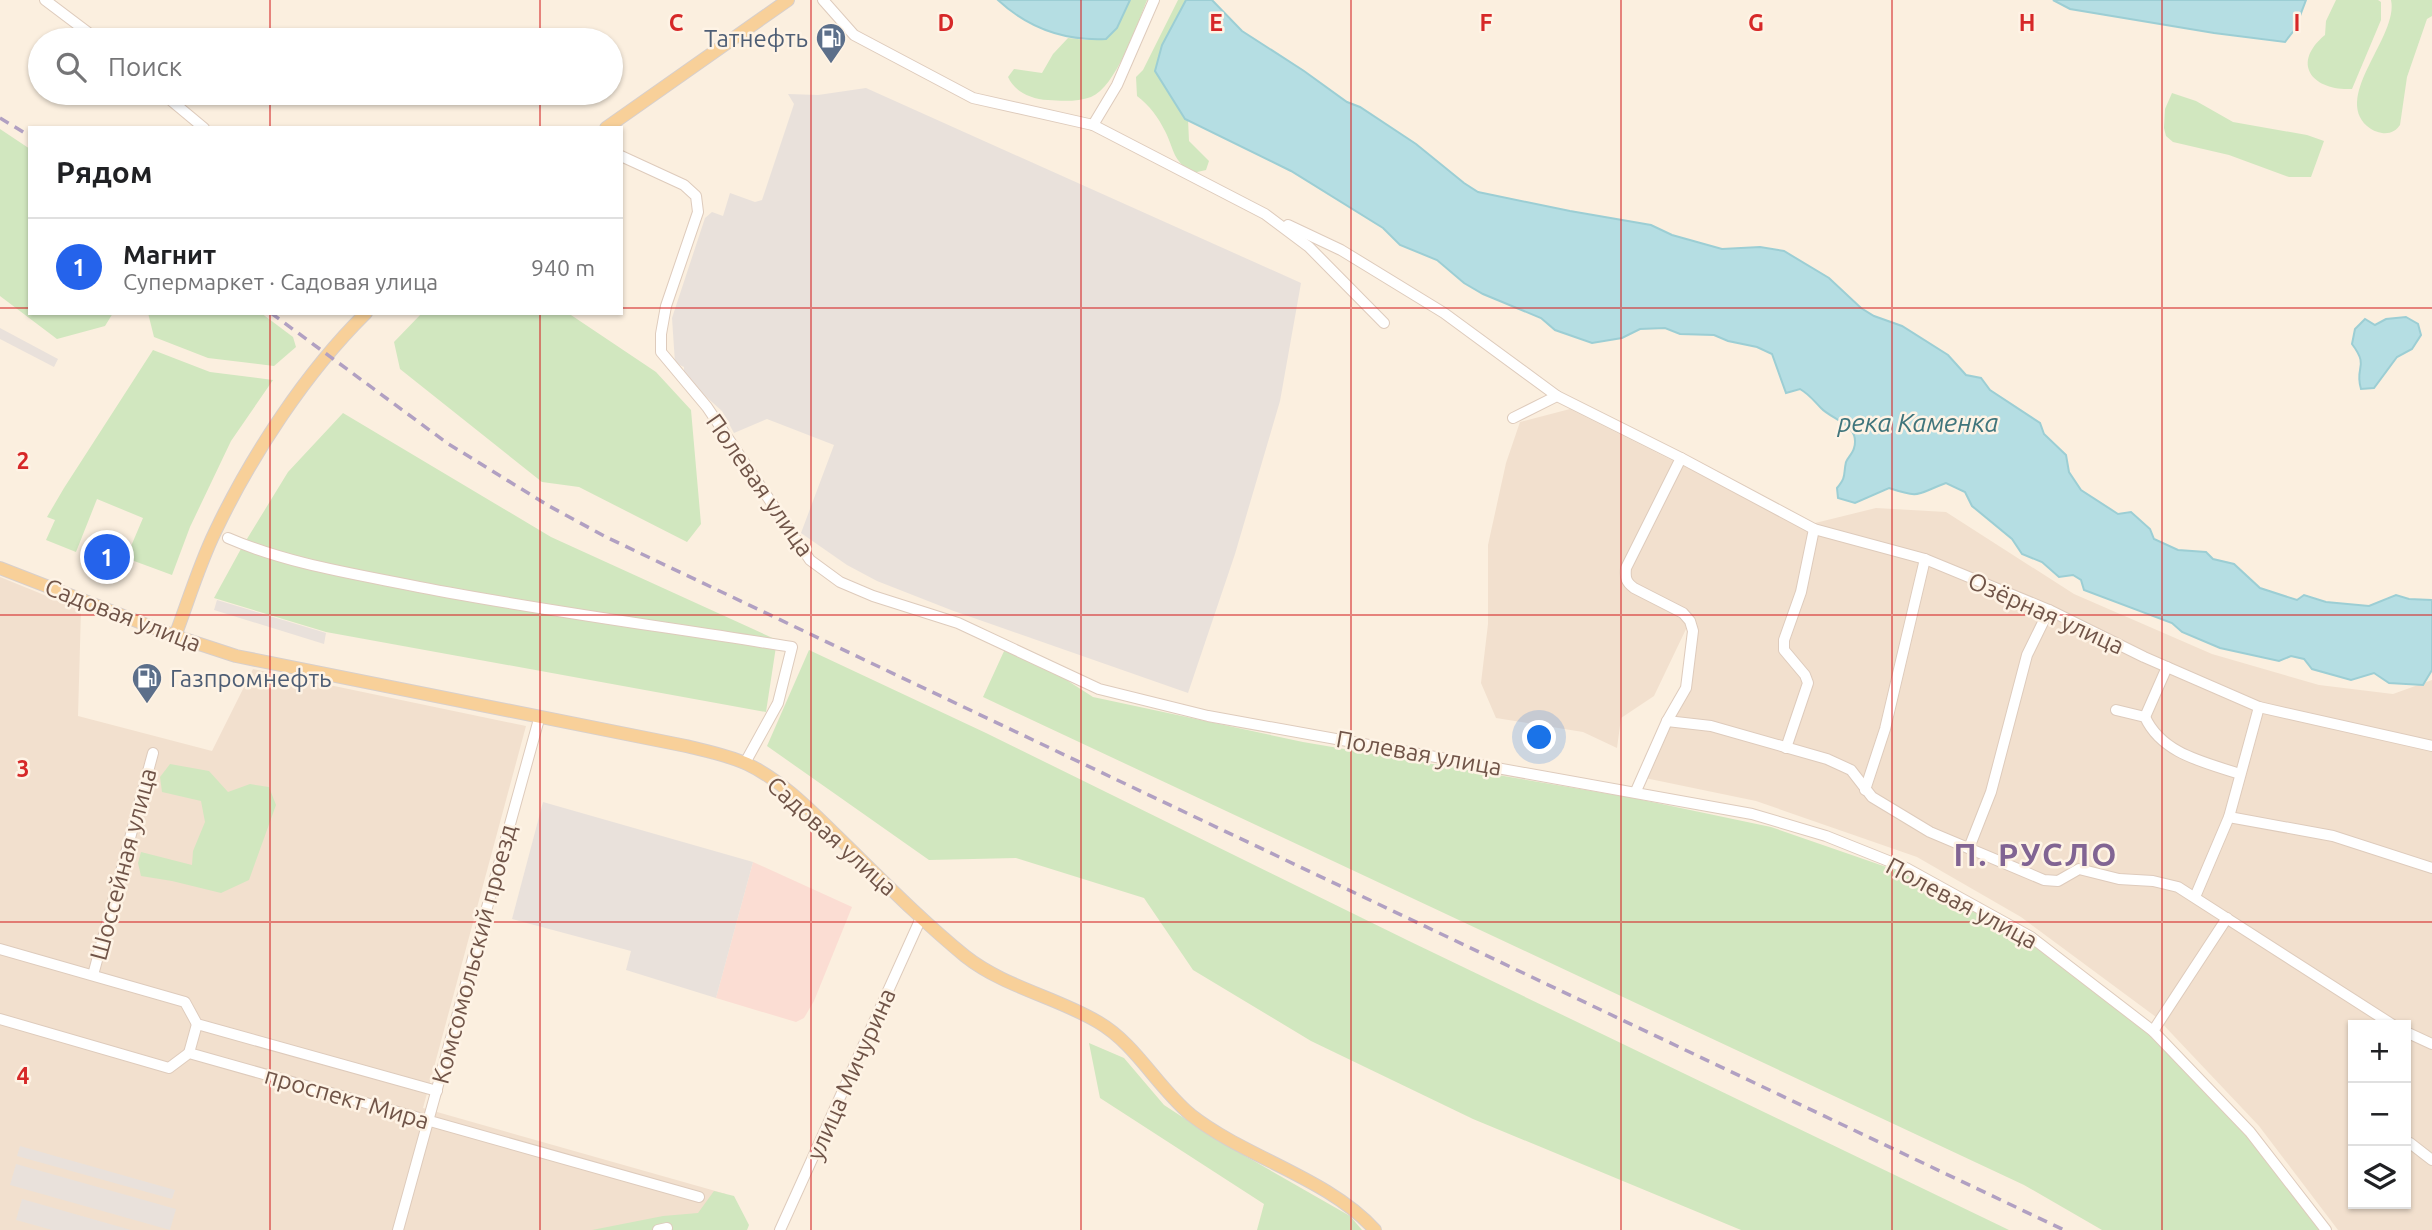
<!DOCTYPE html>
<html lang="ru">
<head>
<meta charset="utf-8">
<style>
  body { margin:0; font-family:Ubuntu,sans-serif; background:#f6f6f6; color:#202124 }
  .controls { position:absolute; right:21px; bottom:21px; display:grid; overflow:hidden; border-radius:0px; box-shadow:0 2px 5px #0004 }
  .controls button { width:63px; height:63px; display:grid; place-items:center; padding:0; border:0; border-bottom:2px solid #e0e0e0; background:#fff; color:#202124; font:35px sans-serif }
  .you { position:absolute; left:1540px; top:738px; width:24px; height:24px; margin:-18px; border:5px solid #fff; border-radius:50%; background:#1a73e8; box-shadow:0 0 0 10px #1a73e833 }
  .badge { display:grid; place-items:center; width:46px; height:46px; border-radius:50%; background:#2563eb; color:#fff; font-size:23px; font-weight:700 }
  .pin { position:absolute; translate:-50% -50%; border:4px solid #fff; box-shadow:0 2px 7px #0006 }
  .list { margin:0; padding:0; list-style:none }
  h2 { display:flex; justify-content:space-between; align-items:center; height:91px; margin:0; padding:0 28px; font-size:30px }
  h2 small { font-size:23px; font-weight:400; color:#757577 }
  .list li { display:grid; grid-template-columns:46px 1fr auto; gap:21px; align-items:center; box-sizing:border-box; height:98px; padding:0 28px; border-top:2px solid #e0e0e0 }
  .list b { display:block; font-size:26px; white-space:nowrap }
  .list p { margin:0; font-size:23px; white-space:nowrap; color:#757577 }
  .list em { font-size:23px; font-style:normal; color:#757577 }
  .icon { flex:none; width:38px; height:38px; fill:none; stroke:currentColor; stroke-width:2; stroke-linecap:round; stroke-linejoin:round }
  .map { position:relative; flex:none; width:2432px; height:1230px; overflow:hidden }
  .search { position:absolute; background:#fff; box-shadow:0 2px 5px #0004; left:28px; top:28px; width:595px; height:77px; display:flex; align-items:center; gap:18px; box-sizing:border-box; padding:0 24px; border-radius:38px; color:#757577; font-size:26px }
  .panel { position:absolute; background:#fff; box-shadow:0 2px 5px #0004; left:28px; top:126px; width:595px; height:189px; border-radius:0px }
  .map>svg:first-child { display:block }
</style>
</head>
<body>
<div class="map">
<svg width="2432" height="1230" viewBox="0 0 2432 1230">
  <rect width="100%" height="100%" fill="#fbefdf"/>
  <g fill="#f2e0ce" fill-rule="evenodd">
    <path d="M1570,409L1803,526L1876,508L1946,512L2074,594L2212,654L2319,685L2393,694L2432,680V1230H2338L2259,1126L2156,1017L2021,917L1917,857L1756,801L1645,778L1689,688L1687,627L1654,696L1621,718L1617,748L1583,732L1496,718L1481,683L1488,624V545L1506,463L1520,422ZM2353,1025H2406V1204H2353Z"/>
    <polygon points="0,577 81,610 78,716 212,751 253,669 526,726 423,1108 726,1194 709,1230 0,1230"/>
  </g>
  <polygon fill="#fbddd3" points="753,862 852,907 814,1001 804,1018 796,1022 716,998"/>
  <g fill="#e9e1db">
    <polygon points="866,88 1301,283 1280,401 1235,554 1188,693 951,610 877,581 847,565 801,533 834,445 767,419 734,433 722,411 684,377 684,367 675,363 672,318 705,218 712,212 723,216 730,193 755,202 762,200 794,104 788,94 818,95"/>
    <polygon points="0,328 58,359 54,367 0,339"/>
    <polygon points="217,600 326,633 324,644 214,610"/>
    <polygon points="543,802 753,862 716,998 626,970 631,951 512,919"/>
    <polygon points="20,1146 175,1190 172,1199 17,1156"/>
    <polygon points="16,1164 176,1209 170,1230 10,1185"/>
    <polygon points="22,1199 131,1230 52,1230 16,1220"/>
  </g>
  <g fill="#d1e7bf">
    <path d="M1130,0H1147C1137,25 1116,87 1091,97C1078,102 1061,101 1048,100C1031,99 1015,92 1008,77L1014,69L1042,73L1053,54L1068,38L1087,40L1117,28Z"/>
    <path d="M1178,0H1186L1162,45L1160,80L1185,118L1188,119L1189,141L1209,161L1206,170L1193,173C1172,160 1175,151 1165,131C1158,117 1150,106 1137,96L1136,77L1143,70Z"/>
    <path d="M2336,0H2378L2381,2V20L2352,89C2313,91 2290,64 2325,35L2326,21Z"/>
    <path d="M2391,0H2432V16L2427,19L2407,77L2400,125C2396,131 2390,134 2382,133C2376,132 2372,130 2367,126C2333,95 2399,36 2391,0Z"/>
    <polygon points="2172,93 2196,101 2233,122 2307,135 2324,141 2311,177 2289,177 2229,155 2173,142 2166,136 2164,128 2165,109"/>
    <polygon points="0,129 30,149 30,313 113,313 105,326 57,339 0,296"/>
    <polygon points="148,313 261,313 293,337 296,347 274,366 208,358 154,337"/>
    <polygon points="422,313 568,313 656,372 691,410 701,524 687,542 579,487 542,482 400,369 394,342"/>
    <polygon points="153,350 210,372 273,380 231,441 190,527 172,575 126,558 143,518 97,499 76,552 46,540 55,520 47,517 64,488"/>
    <polygon points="343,413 551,537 777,640 766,712 326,632 214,598 242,547 288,472"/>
    <polygon points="1005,649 1054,672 1093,697 1303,742 1633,798 1771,827 1924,880 2030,943 2142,1028 2245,1131 2321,1230 2102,1230 2024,1185 983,697"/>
    <polygon points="809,650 986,733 1409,941 2009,1230 1741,1230 1473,1119 1311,1041 1193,970 1144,898 1016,858 929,860 767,746"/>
    <polygon points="170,764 209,771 228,792 250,784 269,787 276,805 249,880 221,893 172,881 141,876 138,863 141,852 192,865 193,851 205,822 201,801 162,792 160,777"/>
    <polygon points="1089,1043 1124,1058 1164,1105 1219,1141 1350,1216 1362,1230 1257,1230 1264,1204 1100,1098"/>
    <polygon points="714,1191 734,1196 749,1225 747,1230 592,1230 663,1216 698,1213"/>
  </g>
  <g fill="#b5dee3" stroke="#9cced4" stroke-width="2">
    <path d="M998,0H1130L1117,28L1106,39C1065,41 1029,29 998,0Z"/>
    <path d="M1186,0H1212L1242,31L1304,71L1347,102L1360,107L1416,144L1464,183L1478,192L1570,211L1651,225L1672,235L1722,249L1760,247L1784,251L1829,278L1861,308L1874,316L1902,326L1948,355L1966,375L1981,378L1990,390L2040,423L2044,434L2066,455L2069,472L2081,490L2118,514L2131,512L2150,529L2154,539L2178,550L2206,552L2213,559L2234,564L2260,588L2297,600L2304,595L2326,602L2369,606L2396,595L2409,599L2432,600V670L2423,685L2389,683L2374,673L2351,680L2312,669L2304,659L2291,656L2279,661L2220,648L2182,632L2172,623L2084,590L2081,580L2073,575L2059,577L2042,562L2022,554L2012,539L1972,506L1965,492L1946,483C1916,494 1922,499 1889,488L1855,503L1838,498L1837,488C1847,476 1843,475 1846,462C1848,457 1853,453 1854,448C1861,425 1832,420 1821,408C1813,400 1810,395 1800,389L1786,393L1772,354L1757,347L1728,341L1714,335L1680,334L1665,328L1640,329L1622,338L1592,343L1555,330L1541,318L1483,294L1464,283L1437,260L1400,245L1383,228L1291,171L1185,119L1155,71L1162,45Z"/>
    <polygon points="2053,0 2306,0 2295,29 2285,42 2214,33 2070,9"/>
    <path d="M2406,317L2418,324L2421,335L2412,349L2397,357L2374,388L2361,389C2354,366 2370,368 2352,344L2355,329L2365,319L2375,325L2386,319Z"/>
  </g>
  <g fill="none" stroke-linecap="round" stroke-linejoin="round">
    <g stroke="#decbbc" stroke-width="12">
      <g id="minor">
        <polyline points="45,0 98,40"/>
        <polyline points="823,0 854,35 973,98 1093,125 1265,214 1309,247 1384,323"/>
        <polyline points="162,93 204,128"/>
        <polyline points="1093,125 1117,85 1154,0"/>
        <polyline points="621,156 684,185 696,196 698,212 666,306 661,334 661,352 707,407 810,560 840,582 873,596 958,623 1099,689 1208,716 1752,814 1826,836 1906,868 2031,937 2153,1031 2250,1132 2326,1230"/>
        <polyline points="1288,225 1341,250 1444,313 1557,396"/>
        <polyline points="1513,418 1557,396 1681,458 1814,529 1925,559 2049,610 2144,657 2259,707 2432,746"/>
        <path d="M228,538C288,564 355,574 419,587C543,611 668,627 792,647L778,703L745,763"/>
        <path d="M2116,710L2145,717C2162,754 2204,762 2240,774"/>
        <polyline points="2145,717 2167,667"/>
        <polyline points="1667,721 1711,726 1827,759 1851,770 1872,797 1930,832 2044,880 2058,881 2079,869 2119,879 2153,881 2178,887 2393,1025"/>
        <polyline points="1786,748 1808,683 1805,675 1784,650 1784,640 1801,592 1814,529"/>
        <polyline points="1865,790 1885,729 1925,559"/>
        <path d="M1636,791L1667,721L1686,688L1693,631L1690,621L1683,613L1634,588C1626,582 1625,578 1626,568L1681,458"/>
        <polyline points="2229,817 2333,836 2432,868"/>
        <polyline points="1969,848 1991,792 2027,655 2049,610"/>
        <polyline points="2195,897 2229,817 2259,707"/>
        <polyline points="0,949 185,1002 197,1024 437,1091"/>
        <polyline points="93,975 153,753"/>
        <polyline points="0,1019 169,1068 189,1053 699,1197"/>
        <polyline points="2153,1031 2227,918"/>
        <polyline points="2406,1032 2432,1044"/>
        <polyline points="189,1053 197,1024"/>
        <polyline points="2410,1143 2432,1160"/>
        <polyline points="398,1230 539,719"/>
        <polyline points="658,1230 667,1228"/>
        <polyline points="780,1230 921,918"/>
      </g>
    </g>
    <g stroke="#d7cfcc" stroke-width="14">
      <g id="major">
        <polyline points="606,128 788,0"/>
        <path d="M0,568L175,636L236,656L686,746C706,751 728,755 747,764C783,781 813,813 841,840C882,880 921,920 965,956C1004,987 1056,997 1098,1022C1136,1044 1157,1087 1191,1115C1246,1158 1328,1178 1375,1230"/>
        <path d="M175,636C188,602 199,565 215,532C251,456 306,372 366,313"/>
      </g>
    </g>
    <use href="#minor" stroke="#fff" stroke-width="10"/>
    <use href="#major" stroke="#f8d099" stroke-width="12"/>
    <g stroke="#b1a0c2" stroke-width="3.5" stroke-dasharray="10 7" stroke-linecap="butt">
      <polyline points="0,118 30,136"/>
      <polyline points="271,313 447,443 549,506 606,537 2064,1230"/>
    </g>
  </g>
  <path fill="none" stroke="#d62828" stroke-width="2" stroke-opacity="0.55" d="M270,0V40M540,0V40M811,0V1230M1081,0V1230M1351,0V1230M1621,0V1230M1892,0V1230M2162,0V1230M270,93V128M540,93V128M0,308H30M621,308H2432M270,313V1230M540,313V1230M0,615H2432M0,922H2432"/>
  <defs>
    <g id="fuel-pin" transform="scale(1.575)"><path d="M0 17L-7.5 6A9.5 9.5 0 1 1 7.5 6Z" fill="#5c6f8a" stroke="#fef3e5"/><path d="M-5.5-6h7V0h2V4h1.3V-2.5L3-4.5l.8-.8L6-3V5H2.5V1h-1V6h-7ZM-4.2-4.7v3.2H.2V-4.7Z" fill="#fff"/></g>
  </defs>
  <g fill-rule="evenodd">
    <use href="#fuel-pin" x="831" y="38"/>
    <use href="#fuel-pin" x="147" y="678"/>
  </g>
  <g text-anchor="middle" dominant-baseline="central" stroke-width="5" stroke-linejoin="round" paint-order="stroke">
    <g font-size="24" fill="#4e5e75" stroke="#fef3e5" text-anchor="end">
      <text x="808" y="38">Татнефть</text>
      <text x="170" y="678" text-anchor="start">Газпромнефть</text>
    </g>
    <g font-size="24" fill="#705448" stroke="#fef3e5">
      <text transform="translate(760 485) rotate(55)">Полевая улица</text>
      <text transform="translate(2046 613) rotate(24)">Озёрная улица</text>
      <text transform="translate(123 615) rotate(21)">Садовая улица</text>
      <text transform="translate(1419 753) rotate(10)">Полевая улица</text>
      <text transform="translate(832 836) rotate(42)">Садовая улица</text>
      <text transform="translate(123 864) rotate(-75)">Шоссейная улица</text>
      <text transform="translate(1962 903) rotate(28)">Полевая улица</text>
      <text transform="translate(474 954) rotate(-75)">Комсомольский проезд</text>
      <text transform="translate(851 1074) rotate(-66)">улица Мичурина</text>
      <text transform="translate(347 1098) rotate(16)">проспект Мира</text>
    </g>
    <g font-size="26" font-style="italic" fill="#40757c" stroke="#fef3e5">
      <text x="1918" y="422">река Каменка</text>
    </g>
    <g font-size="32" font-weight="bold" letter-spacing="2" fill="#816493" stroke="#fef3e5">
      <text x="2036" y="854">П. РУСЛО</text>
    </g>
  </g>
  <g font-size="23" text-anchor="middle" font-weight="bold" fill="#d62828" stroke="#fef3e5" stroke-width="5" stroke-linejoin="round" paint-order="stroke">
    <text x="676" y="31">C</text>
    <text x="946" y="31">D</text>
    <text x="1216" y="31">E</text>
    <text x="1486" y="31">F</text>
    <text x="1756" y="31">G</text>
    <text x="2027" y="31">H</text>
    <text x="2297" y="31">I</text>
    <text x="23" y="469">2</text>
    <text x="23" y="777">3</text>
    <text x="23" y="1084">4</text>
  </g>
</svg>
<div class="controls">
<button>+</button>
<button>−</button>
<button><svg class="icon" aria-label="layers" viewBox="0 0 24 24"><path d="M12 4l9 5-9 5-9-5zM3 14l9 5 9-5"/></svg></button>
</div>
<div class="you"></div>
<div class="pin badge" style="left:107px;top:557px">1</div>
<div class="search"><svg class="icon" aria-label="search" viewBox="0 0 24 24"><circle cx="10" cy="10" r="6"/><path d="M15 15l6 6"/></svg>Поиск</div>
<section class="panel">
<h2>Рядом<small></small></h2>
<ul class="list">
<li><span class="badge">1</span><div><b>Магнит</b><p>Супермаркет · Садовая улица</p></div><em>940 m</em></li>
</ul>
</section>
</div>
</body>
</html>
